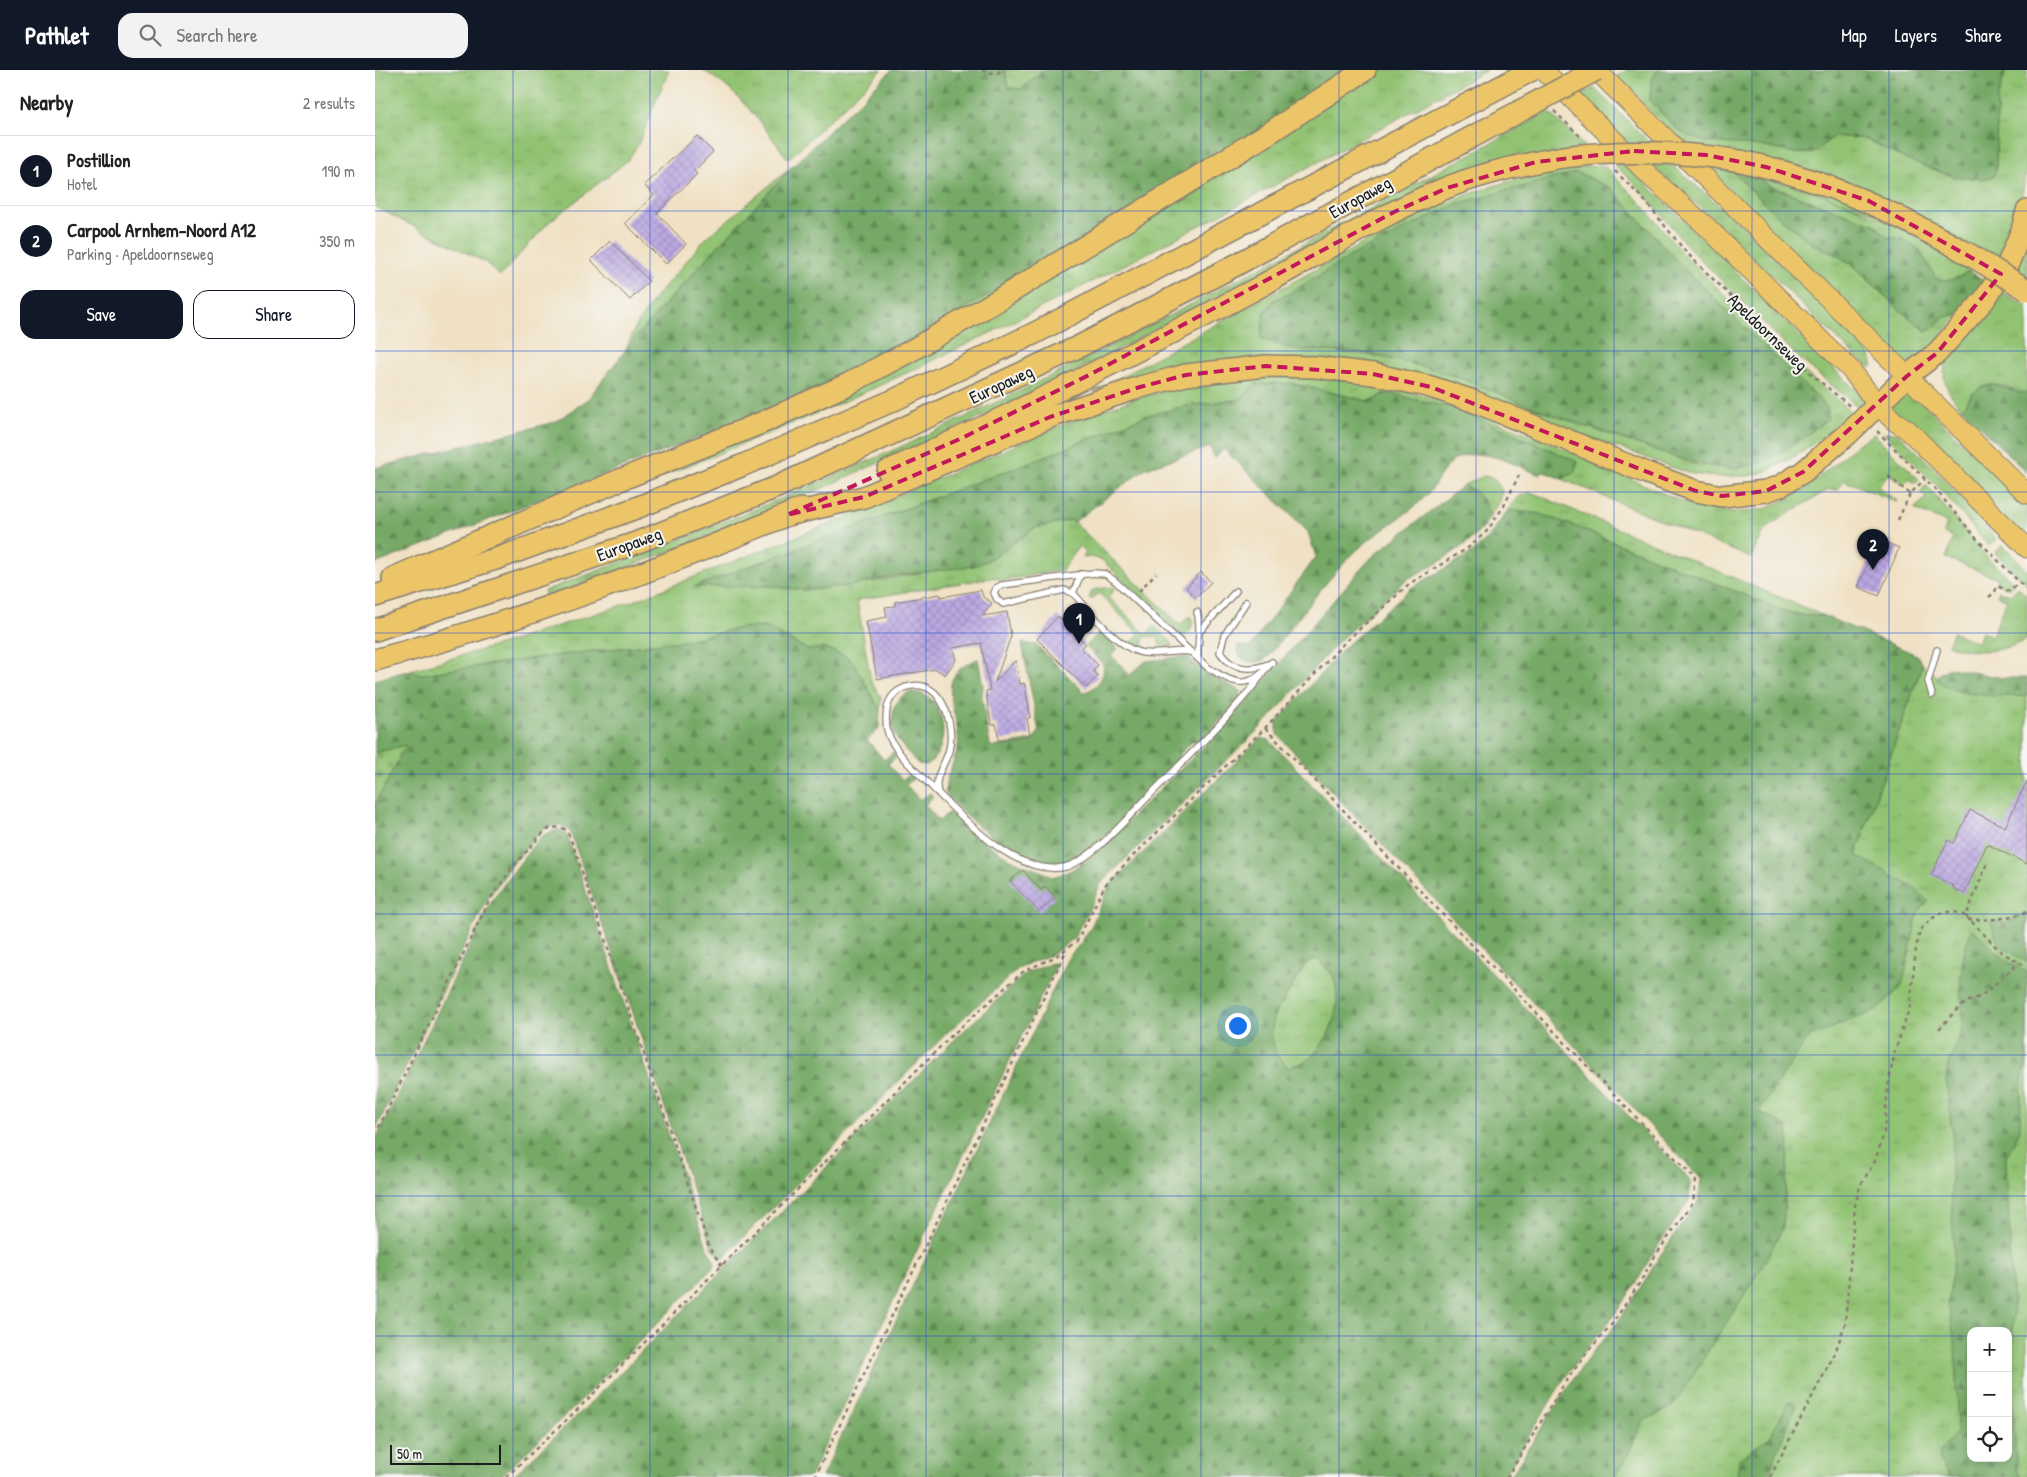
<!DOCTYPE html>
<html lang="en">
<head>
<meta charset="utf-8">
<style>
  body { margin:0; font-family:"Patrick Hand",sans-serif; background:#f2f2f2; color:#222 }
  .controls { position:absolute; right:15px; bottom:15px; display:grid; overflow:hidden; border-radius:10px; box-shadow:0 2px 8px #0003 }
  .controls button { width:45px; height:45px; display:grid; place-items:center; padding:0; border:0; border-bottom:1px solid #e0e0e0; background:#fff; color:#222; font:25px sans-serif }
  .scale { position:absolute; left:15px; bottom:12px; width:111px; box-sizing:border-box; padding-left:5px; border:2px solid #1c1c1c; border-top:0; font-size:14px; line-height:18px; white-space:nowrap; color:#1c1c1c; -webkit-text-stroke:4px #f6f6f2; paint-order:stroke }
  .you { position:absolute; left:862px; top:955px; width:18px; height:18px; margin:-12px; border:4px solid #fff; border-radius:50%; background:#1a73e8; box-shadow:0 0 0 8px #1a73e833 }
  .badge { display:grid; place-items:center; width:32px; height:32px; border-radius:50%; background:#111827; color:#fff; font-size:16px; font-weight:700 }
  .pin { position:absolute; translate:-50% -41px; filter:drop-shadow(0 1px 2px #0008) }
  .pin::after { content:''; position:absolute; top:26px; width:18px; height:15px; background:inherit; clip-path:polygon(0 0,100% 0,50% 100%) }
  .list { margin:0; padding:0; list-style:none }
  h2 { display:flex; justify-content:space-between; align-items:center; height:65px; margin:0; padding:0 20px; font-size:21px }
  h2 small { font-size:16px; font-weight:400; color:#767676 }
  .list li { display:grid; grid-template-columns:32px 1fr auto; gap:15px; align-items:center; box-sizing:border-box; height:70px; padding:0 20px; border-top:1px solid #e0e0e0 }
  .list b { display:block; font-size:19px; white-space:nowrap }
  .list p { margin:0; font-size:16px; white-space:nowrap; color:#767676 }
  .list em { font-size:16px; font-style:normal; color:#767676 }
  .actions { display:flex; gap:10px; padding:15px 20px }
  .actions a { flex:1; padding:11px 0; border:1px solid #111827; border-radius:15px; text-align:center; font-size:18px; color:#111827 }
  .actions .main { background:#111827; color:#fff }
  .icon { flex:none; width:28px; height:28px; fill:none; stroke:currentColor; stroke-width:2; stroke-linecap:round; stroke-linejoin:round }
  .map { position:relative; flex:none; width:1652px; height:1407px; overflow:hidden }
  header { display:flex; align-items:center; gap:30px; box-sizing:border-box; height:70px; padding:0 25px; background:#111827; color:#fff }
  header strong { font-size:24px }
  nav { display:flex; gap:28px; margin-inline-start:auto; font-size:18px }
  .search { width:350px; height:45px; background:#f2f2f2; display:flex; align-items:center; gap:12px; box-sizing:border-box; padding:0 18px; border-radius:15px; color:#767676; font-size:19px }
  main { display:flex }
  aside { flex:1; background:#fff }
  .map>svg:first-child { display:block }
</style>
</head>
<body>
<header>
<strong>Pathlet</strong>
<div class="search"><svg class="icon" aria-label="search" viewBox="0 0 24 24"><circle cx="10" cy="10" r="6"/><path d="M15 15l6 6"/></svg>Search here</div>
<nav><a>Map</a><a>Layers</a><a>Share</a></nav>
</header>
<main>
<aside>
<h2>Nearby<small>2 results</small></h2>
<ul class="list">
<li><span class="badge">1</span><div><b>Postillion</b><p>Hotel</p></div><em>190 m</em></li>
<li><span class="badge">2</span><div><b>Carpool Arnhem-Noord A12</b><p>Parking · Apeldoornseweg</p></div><em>350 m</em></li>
</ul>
<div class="actions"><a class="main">Save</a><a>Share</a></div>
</aside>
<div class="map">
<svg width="1652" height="1407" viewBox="0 0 1652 1407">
  <defs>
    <pattern id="grass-tufts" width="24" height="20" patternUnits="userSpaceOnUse" patternTransform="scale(1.25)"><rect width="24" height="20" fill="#92c373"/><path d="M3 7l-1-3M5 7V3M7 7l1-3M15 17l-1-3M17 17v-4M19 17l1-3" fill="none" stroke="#7da763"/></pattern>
    <pattern id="forest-firs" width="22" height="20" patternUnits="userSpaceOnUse" patternTransform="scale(1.25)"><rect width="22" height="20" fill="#75a965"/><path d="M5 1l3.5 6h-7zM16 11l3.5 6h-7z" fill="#5f8952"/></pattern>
    <pattern id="cemetery-stones" width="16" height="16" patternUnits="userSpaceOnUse" patternTransform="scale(1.25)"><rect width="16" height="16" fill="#92c373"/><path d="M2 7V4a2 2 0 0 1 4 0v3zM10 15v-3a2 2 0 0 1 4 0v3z" fill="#7da763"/></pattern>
    <pattern id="building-cross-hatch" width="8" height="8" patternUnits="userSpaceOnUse" patternTransform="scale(1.25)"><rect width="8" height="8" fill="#bba8e2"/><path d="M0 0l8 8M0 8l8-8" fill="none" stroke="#a090c1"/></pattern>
  </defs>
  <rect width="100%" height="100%" fill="#f6f6f2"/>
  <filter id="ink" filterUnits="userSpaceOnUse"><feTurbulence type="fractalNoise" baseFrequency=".02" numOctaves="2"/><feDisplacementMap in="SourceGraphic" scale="10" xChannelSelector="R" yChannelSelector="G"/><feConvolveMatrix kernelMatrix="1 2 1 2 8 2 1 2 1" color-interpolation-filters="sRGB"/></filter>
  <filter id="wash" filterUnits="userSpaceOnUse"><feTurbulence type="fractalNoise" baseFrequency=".0096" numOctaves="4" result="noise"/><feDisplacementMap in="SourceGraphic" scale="20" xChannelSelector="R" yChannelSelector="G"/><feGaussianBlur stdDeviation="1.12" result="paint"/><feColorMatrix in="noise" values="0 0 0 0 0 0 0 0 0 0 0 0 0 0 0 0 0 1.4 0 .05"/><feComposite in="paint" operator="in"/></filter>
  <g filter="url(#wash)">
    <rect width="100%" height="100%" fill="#f0e1c4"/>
    <g fill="url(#grass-tufts)" stroke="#577048" fill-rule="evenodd">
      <polygon points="0,0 294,0 263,75 252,91 174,152 125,206 110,192 0,137"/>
      <path d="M327,0H507L413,89C388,56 364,20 327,0Z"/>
      <polygon points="630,0 668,0 646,19 633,18"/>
      <path d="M1002,0H1112C927,101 742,203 551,294C443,345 332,390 220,431L987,10Z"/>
      <polygon points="1252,0 1283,0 1276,11 1386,76 1420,83 1438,83 1459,66 1491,69 1530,89 1580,107 1618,106 1621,98 1622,30 1631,0 1652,0 1652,97 1645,136 1624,192 1601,179 1310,76 1241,6"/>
      <polygon points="1219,18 1276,74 1253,74 1205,26"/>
      <path d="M1174,42L1209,76L999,142L723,290L628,337L403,438L288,484L171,527L169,521C323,464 476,403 624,331C811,242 991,139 1174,42Z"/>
      <polygon points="1239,94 1251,94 1490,329 1482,336 1425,289 1313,177 1273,128"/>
      <polygon points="1274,94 1297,95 1372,160 1493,280 1498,296 1496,298 1479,285 1339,149"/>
      <polygon points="419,95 288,236 248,285 261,256 279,229 330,169"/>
      <path d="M1228,95L1266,133L1307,183L1420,294L1476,342L1475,345L1426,383L1392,401L1373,406L1340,407L1318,404L1293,396L1254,381L1195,362L1081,316L796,299L752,310L718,322L1027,152C1092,122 1157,100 1228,95ZM1236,118L1313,203L1338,226L1328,397C1273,377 1217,360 1162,339C1143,332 1125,322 1106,315C1048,293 986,280 924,281L900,230L913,224Z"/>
      <path d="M1333,98L1358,102L1404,147L1438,174L1457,182L1478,195L1526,241L1551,261C1567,253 1566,245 1586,243L1556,277L1532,294Z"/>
      <path d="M1382,107C1440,118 1498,142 1549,171C1565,180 1579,191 1594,201C1583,208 1574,213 1561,209L1557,202L1507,163L1501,155L1395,116Z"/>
      <polygon points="1652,175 1652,210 1639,202"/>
      <path d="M1627,222L1647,234H1652V322L1644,324L1630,316L1597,323L1587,339C1571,321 1563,306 1575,283Z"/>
      <path d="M896,304L989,311L1065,330L1169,370L1310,433L1358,443L1393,438L1419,425L1437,413L1484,373L1499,364L1544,409L1540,414L1535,409L1528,414L1521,409L1522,407L1520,405L1519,407L1513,404L1503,417L1522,431V432L1468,410L1463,420L1454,419L1398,453L1388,463L1376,488L1187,409L1200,402L1009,323L1001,329L993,331L915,313L872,322L865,329L811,336L770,346L651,394L321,516H394L430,520L473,516L612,491L660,458L696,450L699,452L805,555L813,547H816C819,553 816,563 810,566H807L727,490L716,487L709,488L708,487L711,483L704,476L687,500L625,511L622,507L482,530L496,611L506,628L505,640L489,611L469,585L448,578L433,580L390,557L365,558L313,570L161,588L47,604L32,601L131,573L256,532L484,442L704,348L762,328L813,315Z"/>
      <polygon points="1534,320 1652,435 1652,467 1510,337 1527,322"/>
      <polygon points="1512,362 1524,364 1557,396 1621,469 1614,476 1564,418 1511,365 1510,363"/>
      <path d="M1109,406L1120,409L1127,421L1124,431L1115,447C1112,433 1102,421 1089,415Z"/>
      <polygon points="1551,415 1611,486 1639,513 1633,518 1621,513 1622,508 1571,488 1578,468 1569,463 1572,453 1539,439 1551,428 1545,422"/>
      <path d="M1154,423H1158L1449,546H1431L1409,541L1186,451L1165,444L1133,440C1139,430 1143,426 1154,423Z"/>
      <polygon points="1628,475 1652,499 1652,514 1620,483"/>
      <polygon points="736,517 740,519 733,527 771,564 779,556 798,574 797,576 785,576 783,566 768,567 769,578 763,578 756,572 764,564 724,523 716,530 714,527 718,520"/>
      <path d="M1643,517L1652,526V569C1629,583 1598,584 1573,575L1578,562L1603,573L1607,562L1617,566L1632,530L1622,525L1624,521L1635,525Z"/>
      <path d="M1547,595L1568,610L1652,612V1407H1145L1412,997L1539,818L1481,785ZM1596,1261H1633V1388H1596Z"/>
      <path d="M942,889C947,894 955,900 958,906C969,933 956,970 935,988C929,993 920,995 914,998L901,984L896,965L899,946L931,893Z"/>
    </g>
    <g fill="url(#forest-firs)" stroke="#486240" fill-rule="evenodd">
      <polygon points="517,0 630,0 633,18 646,19 668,0 983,0 653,202 488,297 400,338 0,494 0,398 180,352 212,330 259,269 345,174 419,95"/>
      <polygon points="1283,0 1631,0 1622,30 1621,98 1619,106 1608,109 1580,107 1530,89 1491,69 1459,66 1438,83 1420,83 1386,76 1330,72 1305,62 1275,31 1276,11"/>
      <path d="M1202,102L1236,118L1313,203L1453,338V348C1428,369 1392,398 1358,398C1324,398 1294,385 1263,374C1230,362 1196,352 1163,339C1122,324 1084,305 1042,295C1024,291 1004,286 986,283C952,279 918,285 886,268L889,243L899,230L913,224L979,184L1081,134Z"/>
      <path d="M1358,102L1382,107L1395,116L1501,155L1507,163L1514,168H1526L1545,180L1561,209C1574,213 1583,208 1594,201L1612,212L1586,243L1568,247L1559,257L1551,261L1526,241L1478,195L1457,182L1438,174L1404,147Z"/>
      <path d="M915,313L993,331C1001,331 1006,324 1015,323L1087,341L1203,392L1200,402L1187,409L1167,401L1165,405C1142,396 1114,379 1088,386C1067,393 1064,413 1050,427C1029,448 1002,461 981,481C948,513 921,552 893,587C883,594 875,594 865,587L862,575L875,577L941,487L933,462L849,379L840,388L835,377L771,398L699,452L696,450L660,458L612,491L599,496L519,506L473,516L430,520L394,516L319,517L651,394L770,346L811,336L865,329L880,314Z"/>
      <path d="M1618,314C1631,317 1640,324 1652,322V403L1587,339C1597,324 1600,317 1618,314Z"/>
      <path d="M1089,415C1102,422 1112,432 1115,447L1108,458L1092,473L1063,493L1032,509L965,570L890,653L726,813L716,836L698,869L678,884L645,897L574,961L347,1189L337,1178L257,940L195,761L185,755L176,756L167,760L140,791L113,828L0,1061V734L30,676L0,683V610L32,601L47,604L161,588L313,570L365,558L390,557L433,580L448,578L469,585L478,592L505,640L504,659L492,670L509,690L518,682L522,686L513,694L527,710L536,703L540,707L531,715L545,730L555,723L558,726L550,735L564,751L574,742C596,761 618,781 644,793C656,798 666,800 677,807C698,802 708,793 724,779L833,672L875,627L986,499L998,486Z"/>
      <polygon points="1133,440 1165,444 1186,451 1409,541 1431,546 1449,546 1542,585 1547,595 1481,785 1539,818 1554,832 1547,837 1543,843 1528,912 1522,921 1502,940 1434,967 1384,1041 1413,1058 1414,1070 1408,1157 1386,1199 1298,1336 1268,1351 1251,1389 1239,1407 1135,1407 1195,1314 1216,1284 1240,1256 1267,1216 1284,1187 1323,1132 1326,1109 902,664 902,652 971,576 1036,518 1097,483 1116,464"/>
      <path d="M725,561L743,579L736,585L755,605L771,591L804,587H812L834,605L866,621C865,634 835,660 825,671H818L804,685L802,694C779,717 716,788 688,793C666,797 639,783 622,770C603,756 584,742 571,724C568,708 581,692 583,676C587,641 553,608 603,589L608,616L607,628L615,675L618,677L658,670L664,662L647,573L662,575L709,622C719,621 732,606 728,595C725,589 715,582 711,577Z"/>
      <path d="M1575,598L1628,608H1652V626C1633,627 1570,627 1562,608L1565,603Z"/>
      <path d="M535,622C572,620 578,678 552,695L543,694C536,685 523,674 519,662C515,647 519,627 535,622Z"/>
      <path d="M885,668L894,670L1316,1111L1314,1131L1278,1183L1262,1212L1235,1251L1210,1280L1189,1309L1129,1407H447L693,888L706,873L716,857L734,816ZM942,889C947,894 955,900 958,906C969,933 956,970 935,988C929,993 920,995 914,998L901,984L896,965L899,946L931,893Z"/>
      <polygon points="184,759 192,765 196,777 333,1180 340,1192 340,1196 200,1336 125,1407 0,1407 0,1071 117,830 160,773 170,764"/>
      <polygon points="1652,844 1652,892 1624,875 1615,851 1630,853"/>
      <path d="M1597,859C1615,874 1629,893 1652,902V991L1647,1009L1645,1060L1631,1087L1638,1239V1344L1642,1400L1646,1407H1574L1563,1389L1565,1383L1581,1362L1582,1346L1580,1273L1573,1234L1579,1185L1576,1121V1094L1578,1072L1571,1010L1573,994L1586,964L1588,947L1585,917L1587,894L1592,871ZM1596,1261H1633V1388H1596Z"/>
      <polygon points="677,893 682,894 544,1176 435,1407 137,1407 206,1342 580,969 651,903"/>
      <polygon points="1414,1331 1421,1335 1392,1407 1362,1407 1364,1389 1395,1367"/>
    </g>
    <polygon fill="url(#cemetery-stones)" stroke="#577048" points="31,675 0,734 0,683"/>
    <g id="blocks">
      <g fill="url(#building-cross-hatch)">
        <polygon points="322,66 338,82 319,101 322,104 282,143 311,174 291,194 250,153 279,125 269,115"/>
        <polygon points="235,171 274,211 255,230 216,190"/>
        <polygon points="1503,469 1524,478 1504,526 1483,517"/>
        <polygon points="826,502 836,512 821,528 811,518"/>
        <polygon points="606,520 608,527 617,533 608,546 632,542 636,566 620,612 641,590 645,614 649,613 650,616 655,644 655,648 652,648 655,665 624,671 621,654 617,655 616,652 611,624 611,621 615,620 606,573 578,578 581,590 570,605 561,599 502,609 491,551 512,547 510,537 520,536 520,532 565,524 566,527"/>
        <polygon points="683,546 711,574 706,578 723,595 718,601 723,606 711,618 662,569"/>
        <polygon points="1652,711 1652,794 1612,774 1589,824 1578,818 1579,816 1556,805 1573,770 1579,773 1595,740 1630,757"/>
        <polygon points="648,800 666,820 670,816 680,828 664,842 635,811"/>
      </g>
    </g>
  </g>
  <g filter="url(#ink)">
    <use href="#blocks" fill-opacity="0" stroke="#867e70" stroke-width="1"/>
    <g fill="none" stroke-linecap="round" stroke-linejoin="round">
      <g stroke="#867e70" stroke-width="8">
        <g id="lane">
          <polyline points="698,523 706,504"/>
          <path d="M871,532L849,566L845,582C857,601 877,601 896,593"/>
          <path d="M822,542C827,558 822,572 823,588"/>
          <polyline points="825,561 861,521"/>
          <path d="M815,582C800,580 784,585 769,583C745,581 715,541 698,523L689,520L628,534L622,529L619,523L621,518L627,515L718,503L730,504L739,510L832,597C861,615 874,621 897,592"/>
          <polyline points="1557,625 1553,611 1562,580"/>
          <path d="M563,723C558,706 570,696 574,680C580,656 568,610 536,616C528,617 519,622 515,630C510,640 510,656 514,666C523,686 543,703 558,718C589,749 641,807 690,797C716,791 754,746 773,727C812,687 853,649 887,605"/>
        </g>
      </g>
      <g stroke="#867e70" stroke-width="21">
        <g id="primary">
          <polyline points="1168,0 1280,111 1332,157 1476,300 1502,334 1519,351 1533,360 1652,478"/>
          <polyline points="1221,0 1652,424"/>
        </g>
      </g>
      <g stroke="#867e70" stroke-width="24">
        <g id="highway">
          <path d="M1366,91C1454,110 1519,142 1597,186"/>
          <path d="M513,401C636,346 756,285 875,222C940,187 1003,145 1071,118C1108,103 1149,94 1188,87"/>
          <polyline points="412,445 489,427 675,347 765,317 811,305 891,296 940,297 998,304 1056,317 1098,331 1272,403 1321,421 1347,426 1391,421 1405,416 1428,402 1473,364 1532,306 1562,283 1609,230 1632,196 1647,160 1652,141"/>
          <polyline points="18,508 245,410 386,353 471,315 539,279 623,230 897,61 990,0"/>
          <polyline points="0,526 124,488 261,438 366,396 517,331 660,263 1123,18"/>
          <polyline points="0,560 258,474 402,417 705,276 859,196 1145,41"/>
          <path d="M0,590C145,551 288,498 426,439"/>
        </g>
      </g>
      <g stroke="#867e70" stroke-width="2.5" stroke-dasharray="4 4" stroke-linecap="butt">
        <polyline points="607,0 621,4 627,0"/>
        <polyline points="1179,41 1206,67"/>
        <polyline points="1240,101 1270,131 1310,181 1337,208 1435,303 1476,337"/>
        <polyline points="1502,361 1561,420 1602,469 1652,520"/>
        <polyline points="1513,406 1535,424"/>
        <polyline points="1523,450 1535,424 1550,409"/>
        <polyline points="764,521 781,503"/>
        <polyline points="1614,527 1620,522 1622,516 1634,521 1644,512"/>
        <polyline points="890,658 1321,1110 1318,1132 1280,1186 1264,1214 1237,1254 1213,1281 1191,1311 1132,1407"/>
        <polyline points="1591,846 1626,882 1652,897"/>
        <polyline points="1593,850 1624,849 1649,843 1652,840"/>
        <path d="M1564,959C1576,946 1587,931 1605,927L1644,893"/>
        <polyline points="0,1065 115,829 141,793 169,762 176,758 185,757 189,759 193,763 198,775 335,1179 347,1196"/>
        <polyline points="131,1407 204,1338 577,965 649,901 680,887 702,871 730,815 761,783 890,658 969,573 1034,514 1093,478 1112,461 1129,436 1144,405"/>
        <polyline points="440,1407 691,881"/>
        <polyline points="1395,1407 1460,1283 1470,1254 1480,1136 1485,1116 1500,1091 1509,1063 1513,1016 1520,981 1535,936 1541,878 1545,860 1556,849 1568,842 1580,842 1591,846 1612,793"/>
      </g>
      <use href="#lane" stroke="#fff" stroke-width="5.5"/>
      <use href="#primary" stroke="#edc569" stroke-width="19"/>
      <use href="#highway" stroke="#edc569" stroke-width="21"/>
      <g stroke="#867e70" stroke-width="24" stroke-linecap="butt">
        <g id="highway-bridge">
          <polyline points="1123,18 1157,0"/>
          <polyline points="1145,41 1221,0"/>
          <path d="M1188,87C1248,80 1306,81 1366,91"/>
          <polyline points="1597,186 1652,220"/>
        </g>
      </g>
      <use href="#highway-bridge" stroke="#edc569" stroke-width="21"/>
    </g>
  </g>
  <path fill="none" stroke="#c2185b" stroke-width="4" stroke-dasharray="10 6" stroke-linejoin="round" d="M1259,81L1331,85L1391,97L1494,131L1626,204L1562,283L1532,306L1428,402L1391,421L1347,426L1321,421L1056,317L998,304L891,296L811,305L765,317L675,347L489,427L412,445L587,368L716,304L1019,142L1072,118L1161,92Z"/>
  <path fill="none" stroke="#1d4ed8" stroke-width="1" stroke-opacity="0.55" d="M138,0V1407M275,0V1407M413,0V1407M551,0V1407M688,0V1407M826,0V1407M964,0V1407M1101,0V1407M1239,0V1407M1377,0V1407M1514,0V1407M0,141H1652M0,281H1652M0,422H1652M0,563H1652M0,704H1652M0,844H1652M0,985H1652M0,1126H1652M0,1266H1596M1633,1266H1652"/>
  <g text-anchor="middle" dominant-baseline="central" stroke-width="4" stroke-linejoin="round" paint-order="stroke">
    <g font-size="18" fill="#1c1c1c" stroke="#f6f6f2">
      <text transform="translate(985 127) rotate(-29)">Europaweg</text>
      <text transform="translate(1393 262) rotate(44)">Apeldoornseweg</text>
      <text transform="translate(626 314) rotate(-25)">Europaweg</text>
      <text transform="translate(254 474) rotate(-20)">Europaweg</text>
    </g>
  </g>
</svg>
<div class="controls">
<button>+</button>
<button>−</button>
<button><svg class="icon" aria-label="locate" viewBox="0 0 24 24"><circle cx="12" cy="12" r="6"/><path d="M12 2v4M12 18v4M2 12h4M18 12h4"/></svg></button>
</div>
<div class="scale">50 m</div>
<div class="you"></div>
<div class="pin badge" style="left:704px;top:574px">1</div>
<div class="pin badge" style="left:1498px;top:500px">2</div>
</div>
</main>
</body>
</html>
